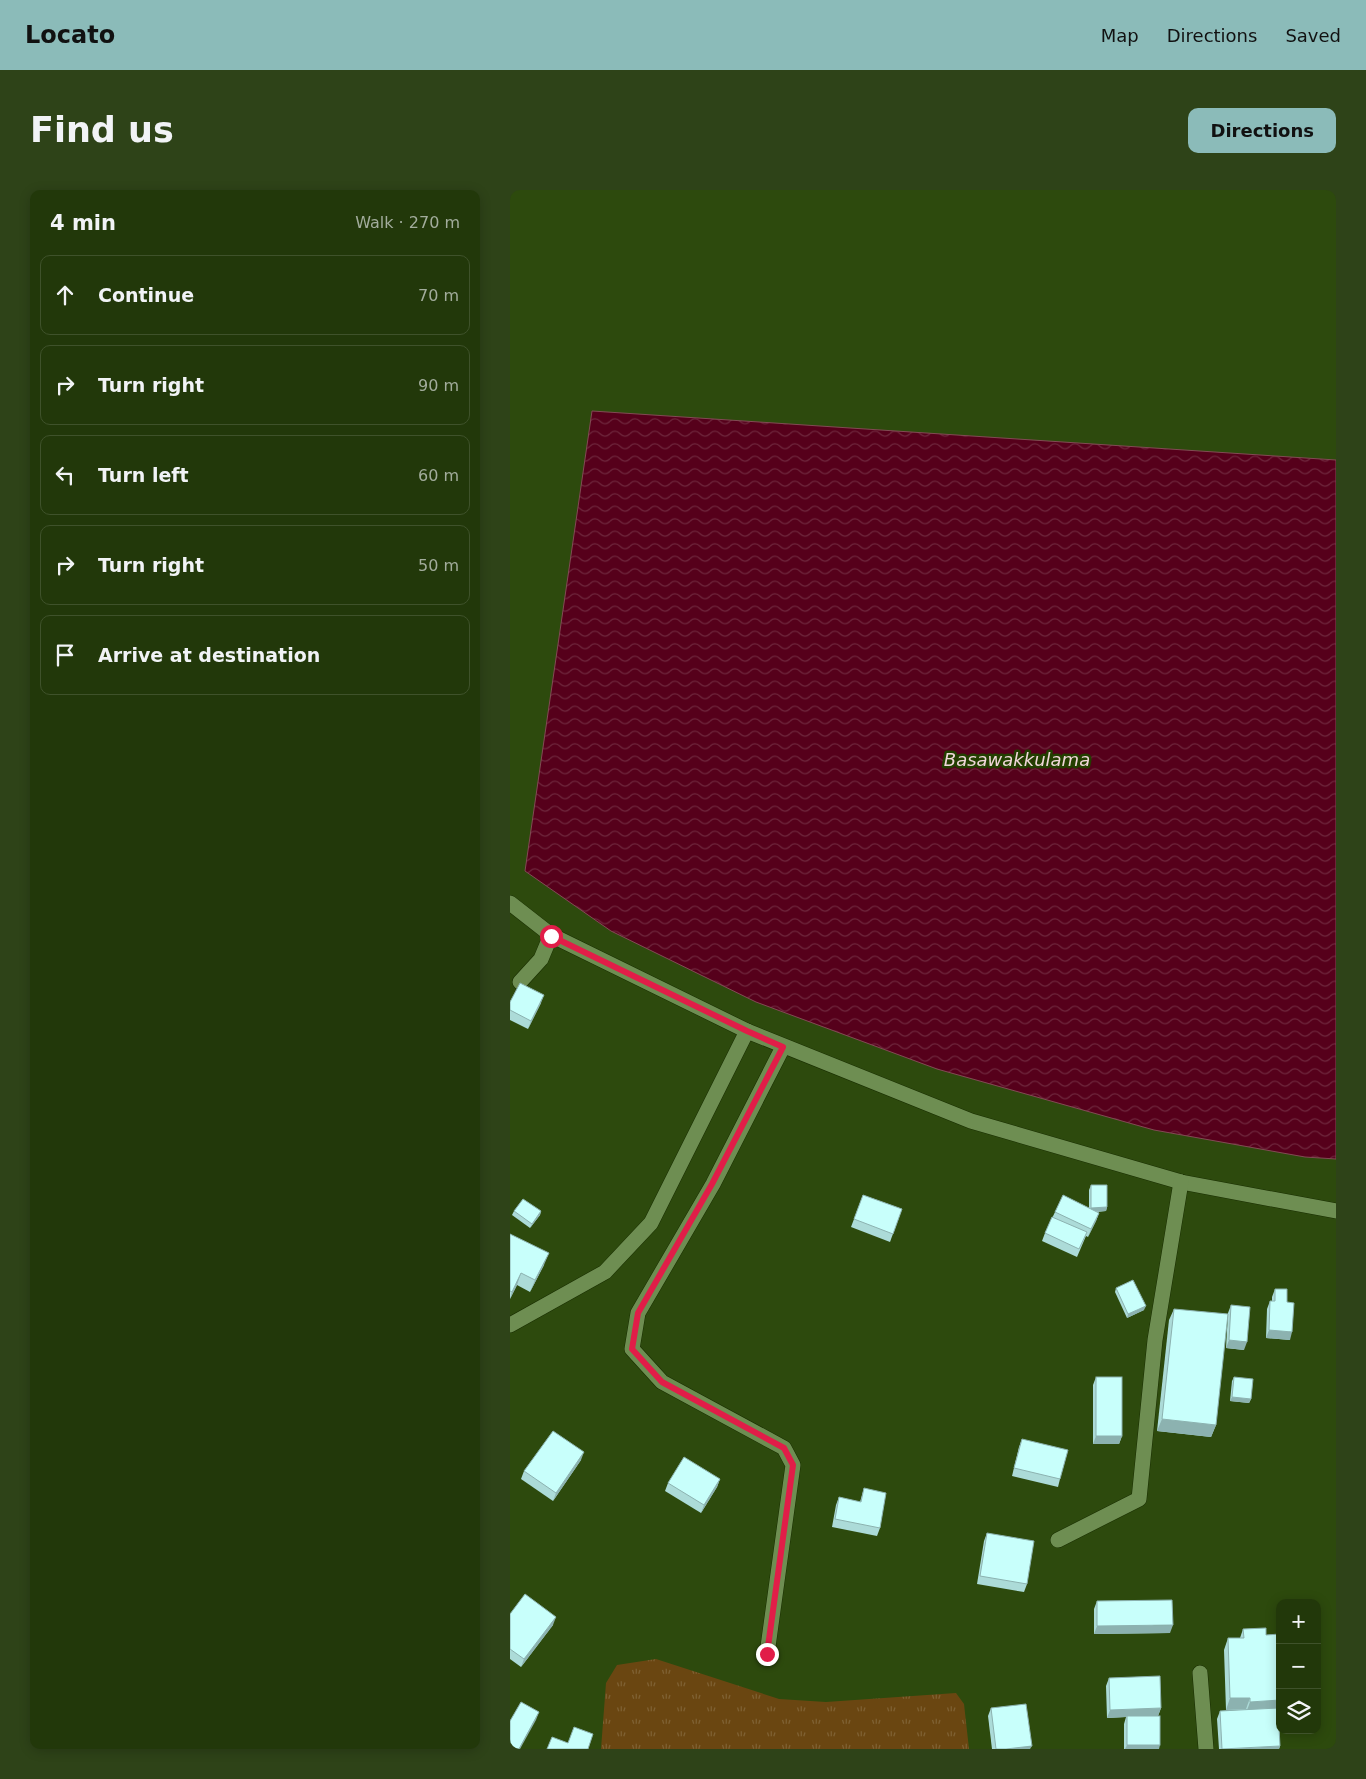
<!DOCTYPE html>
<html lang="en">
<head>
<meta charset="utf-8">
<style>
  body { margin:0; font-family:"DejaVu Sans",sans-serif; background:#2e4318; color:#f1f3f6 }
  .controls { position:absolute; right:15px; bottom:15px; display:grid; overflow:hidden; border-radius:10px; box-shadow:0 2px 12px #0003 }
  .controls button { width:45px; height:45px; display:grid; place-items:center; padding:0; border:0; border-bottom:1px solid #3f522b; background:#22380a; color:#f1f3f6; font:25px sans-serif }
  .stop { position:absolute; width:15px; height:15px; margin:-11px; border:4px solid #e11d48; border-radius:50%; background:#fff }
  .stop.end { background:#e11d48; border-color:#fff; box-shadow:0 1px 5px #0008 }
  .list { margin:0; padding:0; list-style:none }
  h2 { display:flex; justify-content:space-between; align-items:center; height:65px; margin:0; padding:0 20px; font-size:21px }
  h2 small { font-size:16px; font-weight:400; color:#a2ac9c }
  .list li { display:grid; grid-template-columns:32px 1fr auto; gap:15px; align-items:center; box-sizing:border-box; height:80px; margin:0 10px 10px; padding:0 10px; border:1px solid #3f522b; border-radius:10px }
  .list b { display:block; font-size:19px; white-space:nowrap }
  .list em { font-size:16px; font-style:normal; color:#a2ac9c }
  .icon { flex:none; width:28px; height:28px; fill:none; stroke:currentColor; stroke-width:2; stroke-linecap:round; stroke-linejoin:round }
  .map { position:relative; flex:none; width:826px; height:1559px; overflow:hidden; border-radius:10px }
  header { display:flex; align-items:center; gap:30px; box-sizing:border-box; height:70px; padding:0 25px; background:#8bbbb9; color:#111 }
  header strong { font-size:24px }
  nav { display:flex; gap:28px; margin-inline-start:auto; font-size:18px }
  .intro { display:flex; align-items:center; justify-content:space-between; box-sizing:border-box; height:120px; padding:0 30px }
  h1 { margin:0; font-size:35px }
  .button { padding:12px 22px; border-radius:10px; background:#8bbbb9; color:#111; font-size:18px; font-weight:700 }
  main { display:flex; gap:30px; padding:0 30px }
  aside { flex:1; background:#22380a; border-radius:10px; box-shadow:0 2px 12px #0003 }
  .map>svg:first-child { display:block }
</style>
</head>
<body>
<header>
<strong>Locato</strong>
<nav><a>Map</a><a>Directions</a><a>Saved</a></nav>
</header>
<div class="intro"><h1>Find us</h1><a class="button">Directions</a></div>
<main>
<aside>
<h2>4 min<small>Walk · 270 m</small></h2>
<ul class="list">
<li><svg class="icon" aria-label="ahead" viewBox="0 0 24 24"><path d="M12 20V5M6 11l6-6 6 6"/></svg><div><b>Continue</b></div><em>70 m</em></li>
<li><svg class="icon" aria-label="right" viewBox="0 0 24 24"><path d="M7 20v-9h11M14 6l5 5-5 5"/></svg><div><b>Turn right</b></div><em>90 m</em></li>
<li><svg class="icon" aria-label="left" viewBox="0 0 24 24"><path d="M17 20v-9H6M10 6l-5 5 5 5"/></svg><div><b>Turn left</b></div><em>60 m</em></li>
<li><svg class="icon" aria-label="right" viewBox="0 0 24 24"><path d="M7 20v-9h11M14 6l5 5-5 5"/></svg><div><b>Turn right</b></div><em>50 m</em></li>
<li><svg class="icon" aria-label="arrive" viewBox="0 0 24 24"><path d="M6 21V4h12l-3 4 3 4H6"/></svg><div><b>Arrive at destination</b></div></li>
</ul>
</aside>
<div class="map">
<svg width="826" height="1559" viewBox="0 0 826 1559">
  <defs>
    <pattern id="grass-tufts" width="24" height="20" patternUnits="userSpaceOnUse" patternTransform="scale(1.25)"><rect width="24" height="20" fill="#6a4611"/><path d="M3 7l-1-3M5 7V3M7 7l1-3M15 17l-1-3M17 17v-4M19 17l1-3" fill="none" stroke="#7f6133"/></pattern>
    <pattern id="water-waves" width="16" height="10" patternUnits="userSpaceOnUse" patternTransform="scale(1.25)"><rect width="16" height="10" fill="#56001b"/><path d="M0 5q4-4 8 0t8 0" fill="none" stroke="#6e263c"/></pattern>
  </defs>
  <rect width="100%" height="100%" fill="#2d4a0d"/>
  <polygon fill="url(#grass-tufts)" points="146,1469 269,1509 316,1512 446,1503 454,1514 459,1559 91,1559 96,1493 107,1475"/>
  <polygon fill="url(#water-waves)" stroke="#824b54" points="82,221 826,270 826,969 795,967 644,940 427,879 246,812 101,741 15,681"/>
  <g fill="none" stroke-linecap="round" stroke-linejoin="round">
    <g stroke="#192e01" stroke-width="16">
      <g id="minor">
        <polyline points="0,713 41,745 237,841 461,931 671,992 826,1021"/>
        <polyline points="10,792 31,769 41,745"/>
        <polyline points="0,1135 95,1082 141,1033 237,841"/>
        <polyline points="548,1350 629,1309 645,1150 671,992"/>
        <polyline points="257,1464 283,1275 274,1258 152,1192 122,1159 128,1123 203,994 273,857"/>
        <polyline points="690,1483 696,1559"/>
      </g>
    </g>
    <use href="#minor" stroke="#6e8e52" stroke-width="15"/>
  </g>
  <g fill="#acdbd8">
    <polygon points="0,812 31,813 18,839 0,830"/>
    <polygon points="581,995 597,1017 596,1021 587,1022 589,1023 586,1031 578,1047 576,1046 567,1067 532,1051 535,1043 545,1022 579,1018 579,1000"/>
    <polygon points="353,1005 392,1019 380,1052 341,1037"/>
    <polygon points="4,1021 31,1021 30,1025 20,1038 2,1025"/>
    <polygon points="0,1044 34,1075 20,1102 7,1095 0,1109"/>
    <polygon points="606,1098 634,1120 617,1128 605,1102"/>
    <polygon points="765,1099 777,1112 780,1150 756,1148 757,1119 760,1111 762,1111 762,1107"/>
    <polygon points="721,1115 734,1160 716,1158 718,1123"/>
    <polygon points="664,1119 706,1235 701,1247 647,1241 659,1130"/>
    <polygon points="586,1187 612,1246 609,1254 583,1254 583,1195"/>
    <polygon points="724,1187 741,1209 739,1213 720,1211 722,1191"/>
    <polygon points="512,1249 550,1289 548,1297 502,1286 509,1257"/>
    <polygon points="71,1270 43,1311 11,1289 14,1281"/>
    <polygon points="210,1289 207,1297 191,1323 155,1301 158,1293"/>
    <polygon points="354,1298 370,1338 367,1346 322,1337 326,1315 329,1307 350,1312"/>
    <polygon points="477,1343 517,1394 514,1402 467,1394 474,1351"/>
    <polygon points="587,1411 660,1443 584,1444 584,1419"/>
    <polygon points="0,1424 43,1435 11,1477 0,1469"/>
    <polygon points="733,1439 756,1445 768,1522 770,1556 769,1559 709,1559 707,1529 710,1521 736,1520 716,1520 714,1460 718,1448 730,1448"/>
    <polygon points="599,1488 651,1518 648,1526 649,1559 614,1559 614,1534 616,1527 597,1528 596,1496"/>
    <polygon points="481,1518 520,1559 482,1559 478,1526"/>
  </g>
  <g fill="#8cb2b0">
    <polygon points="34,805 31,813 18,839 21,831"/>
    <polygon points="597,1017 596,1021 579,1022 581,1018"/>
    <polygon points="31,1021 30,1025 20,1038 22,1034"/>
    <polygon points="589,1023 586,1031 578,1047 581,1039"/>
    <polygon points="39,1063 34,1075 20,1102 25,1090"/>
    <polygon points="11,1083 7,1095 0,1109 2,1102"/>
    <polygon points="636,1116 634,1120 617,1128 618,1124"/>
    <polygon points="759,1140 782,1142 780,1150 756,1148"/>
    <polygon points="719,1150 737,1152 734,1160 716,1158"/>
    <polygon points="722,1207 741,1209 739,1213 720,1211"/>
    <polygon points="652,1229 706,1235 701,1247 647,1241"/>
    <polygon points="586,1246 612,1246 609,1254 583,1254"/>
    <polygon points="74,1262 71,1270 43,1311 46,1303"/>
    <polygon points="210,1289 207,1297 191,1323 194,1315"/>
    <polygon points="46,1427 43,1435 11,1477 14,1469"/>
    <polygon points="663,1435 660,1443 584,1444 587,1436"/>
    <polygon points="720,1508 740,1508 736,1519 716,1520"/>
    <polygon points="770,1510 770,1522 736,1523 740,1512"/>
    <polygon points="651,1518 648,1526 617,1526 616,1527 597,1528 600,1520"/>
    <polygon points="29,1522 26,1530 10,1559 9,1559"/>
    <polygon points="617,1555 650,1555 649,1559 615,1559"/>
    <polygon points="522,1556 520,1559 496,1559"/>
    <polygon points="770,1556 769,1559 719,1559"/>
  </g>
  <g fill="#c8fffb" stroke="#8cb2b0">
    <polygon points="10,793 34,805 21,831 0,820 0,812"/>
    <polygon points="581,995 597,995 597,1017 581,1018"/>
    <polygon points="353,1005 392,1019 383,1044 344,1029"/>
    <polygon points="553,1005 589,1023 581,1039 545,1022"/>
    <polygon points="13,1009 31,1021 22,1034 4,1021"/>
    <polygon points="542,1027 577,1042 569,1059 535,1043"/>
    <polygon points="0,1044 39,1063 25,1090 11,1083 2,1102 0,1101"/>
    <polygon points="623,1090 636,1116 618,1124 606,1098"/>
    <polygon points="765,1099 777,1099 777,1112 784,1113 782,1142 759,1140 760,1111 765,1111"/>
    <polygon points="721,1115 740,1117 737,1152 719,1150"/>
    <polygon points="664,1119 718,1124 706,1235 652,1229"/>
    <rect x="586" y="1187" width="26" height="59"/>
    <polygon points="724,1187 743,1189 741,1209 722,1207"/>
    <polygon points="43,1241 74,1262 46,1303 14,1281"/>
    <polygon points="512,1249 558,1260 550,1289 504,1278"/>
    <polygon points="174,1267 210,1289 194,1315 158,1293"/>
    <polygon points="354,1298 376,1303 370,1338 325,1329 329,1307 351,1312"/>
    <polygon points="477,1343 524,1351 517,1394 470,1386"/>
    <polygon points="15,1404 46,1427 14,1469 0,1459 0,1424"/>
    <polygon points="662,1410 663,1435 587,1436 587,1411"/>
    <polygon points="756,1438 756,1445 770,1444 770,1510 740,1512 740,1508 720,1508 718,1448 734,1448 733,1439"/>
    <polygon points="650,1486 651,1518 600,1520 599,1488"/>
    <polygon points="11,1512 29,1522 9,1559 0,1559 0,1531"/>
    <polygon points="516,1514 522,1556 496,1559 486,1559 481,1518"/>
    <polygon points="768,1518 770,1556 712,1559 710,1521"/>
    <rect x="617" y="1526" width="33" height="29"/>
    <polygon points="64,1537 83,1544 78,1559 37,1559 42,1547 58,1553"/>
  </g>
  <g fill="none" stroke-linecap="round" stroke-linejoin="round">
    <polyline stroke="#e11d48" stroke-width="6" points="41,746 237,841 273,857 202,994 128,1123 122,1159 152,1192 274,1258 283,1275 257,1464"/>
  </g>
  <g text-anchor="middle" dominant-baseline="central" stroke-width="5" stroke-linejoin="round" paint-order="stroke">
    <g font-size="18" font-style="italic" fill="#f2d7da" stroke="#233f00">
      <text x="507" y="569">Basawakkulama</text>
    </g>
  </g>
</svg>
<div class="controls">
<button>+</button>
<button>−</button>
<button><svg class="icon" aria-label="layers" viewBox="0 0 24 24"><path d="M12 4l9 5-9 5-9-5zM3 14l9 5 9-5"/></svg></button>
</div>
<div class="stop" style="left:41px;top:746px"></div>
<div class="stop end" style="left:257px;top:1464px"></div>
</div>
</main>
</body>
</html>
